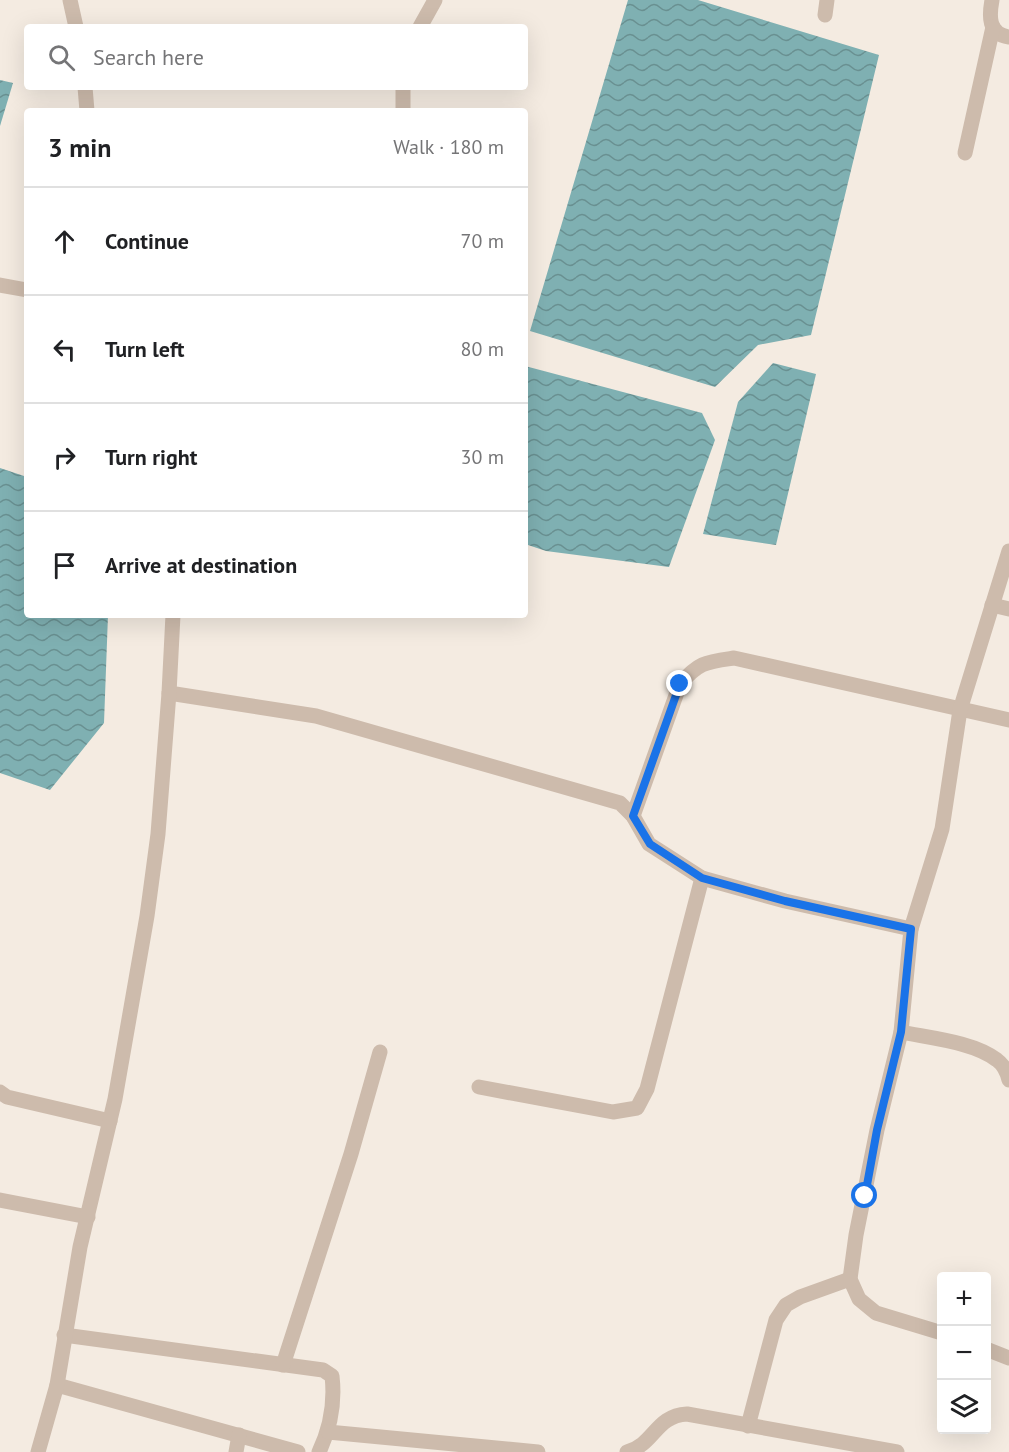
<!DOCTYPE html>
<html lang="en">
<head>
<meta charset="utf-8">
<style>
  body { margin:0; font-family:"PT Sans",sans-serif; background:#f6f6f6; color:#202124 }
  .controls { position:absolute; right:18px; bottom:18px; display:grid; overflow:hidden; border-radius:6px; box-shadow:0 6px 24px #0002 }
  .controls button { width:54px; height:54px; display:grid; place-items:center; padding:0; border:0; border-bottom:2px solid #e0e0e0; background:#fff; color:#202124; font:30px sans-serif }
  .stop { position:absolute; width:18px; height:18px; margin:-14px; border:4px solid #1a73e8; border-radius:50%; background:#fff }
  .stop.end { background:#1a73e8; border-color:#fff; box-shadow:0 2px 6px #0008 }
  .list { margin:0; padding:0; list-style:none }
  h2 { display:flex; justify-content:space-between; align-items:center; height:78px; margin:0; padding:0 24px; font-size:26px }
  h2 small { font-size:20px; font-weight:400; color:#757577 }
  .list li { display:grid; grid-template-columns:39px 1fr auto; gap:18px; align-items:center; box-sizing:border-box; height:108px; padding:0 24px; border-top:2px solid #e0e0e0 }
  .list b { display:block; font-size:22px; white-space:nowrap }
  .list em { font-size:20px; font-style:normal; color:#757577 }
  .icon { flex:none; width:33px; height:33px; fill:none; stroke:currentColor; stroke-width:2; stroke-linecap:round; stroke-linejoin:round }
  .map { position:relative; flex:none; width:1009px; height:1452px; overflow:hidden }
  .search { position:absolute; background:#fff; box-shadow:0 6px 24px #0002; left:24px; top:24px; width:504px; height:66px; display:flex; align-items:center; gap:15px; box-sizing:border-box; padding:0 21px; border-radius:6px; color:#757577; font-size:22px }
  .panel { position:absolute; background:#fff; box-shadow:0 6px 24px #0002; left:24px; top:108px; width:504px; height:510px; border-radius:6px }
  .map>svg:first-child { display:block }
</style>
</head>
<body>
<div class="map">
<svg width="1009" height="1452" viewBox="0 0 1009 1452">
  <defs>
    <pattern id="water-waves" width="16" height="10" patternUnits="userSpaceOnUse" patternTransform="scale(1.5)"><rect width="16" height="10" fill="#7fb0b2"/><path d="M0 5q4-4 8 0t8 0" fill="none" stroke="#699091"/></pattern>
  </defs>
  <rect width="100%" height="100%" fill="#f4ebe1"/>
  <g fill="url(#water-waves)">
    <polygon points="628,0 698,0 879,55 811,335 758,345 715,387 530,331"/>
    <polygon points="0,80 13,83 0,126"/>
    <polygon points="773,363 816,374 776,545 703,534 738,402"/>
    <polygon points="525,366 702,413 715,440 669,567 546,551 525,544"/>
    <polygon points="0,468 27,477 27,615 108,615 104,723 50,790 0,773"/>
  </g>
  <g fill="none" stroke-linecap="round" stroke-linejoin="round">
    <g stroke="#cdbbac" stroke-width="15">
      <polyline points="70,0 76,27"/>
      <path d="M992,0C989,16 988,34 1009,37"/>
      <polyline points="825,15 827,0"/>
      <polyline points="420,27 435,0"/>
      <polyline points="85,87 87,111"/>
      <polyline points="403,111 403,87"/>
      <polyline points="965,153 993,27"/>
      <polyline points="0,285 27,290"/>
      <polyline points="992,605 1009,609"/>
      <polyline points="169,693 316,716 620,803 633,816 649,844 702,878 785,901 911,929 901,1032 877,1130 856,1235 850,1279 859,1299 876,1313 942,1333"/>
      <path d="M633,816L680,684C699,662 706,662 734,658L1009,720"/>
      <polyline points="911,929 942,829 960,710 1009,551"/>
      <path d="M901,1032C930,1038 974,1042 997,1060C1004,1065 1007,1072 1009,1080"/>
      <polyline points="479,1087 613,1112 637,1108 647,1089 702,878"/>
      <polyline points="0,1092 7,1097 110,1121"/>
      <polyline points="0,1200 88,1217"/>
      <path d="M64,1335L323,1370L332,1376C335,1402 330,1429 319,1452"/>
      <polyline points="986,1349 1009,1358"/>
      <polyline points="283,1365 351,1154 380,1052"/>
      <polyline points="57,1385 298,1452"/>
      <polyline points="748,1426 776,1320 786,1305 800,1297 850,1279"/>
      <polyline points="328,1432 538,1452"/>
      <polyline points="38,1452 57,1385 80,1247 115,1099 147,916 158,834 169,693 173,615"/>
      <polyline points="236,1452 239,1435"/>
      <path d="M627,1452C655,1444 655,1416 687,1414L897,1452"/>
    </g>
  </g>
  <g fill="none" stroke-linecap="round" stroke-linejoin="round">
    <polyline stroke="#1a73e8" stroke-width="8" points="680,684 633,816 650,844 702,878 785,901 911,929 901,1032 877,1130 865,1196"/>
  </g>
</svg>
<div class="controls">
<button>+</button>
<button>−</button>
<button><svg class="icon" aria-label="layers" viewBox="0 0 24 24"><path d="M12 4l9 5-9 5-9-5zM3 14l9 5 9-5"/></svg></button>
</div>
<div class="stop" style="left:865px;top:1196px"></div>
<div class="stop end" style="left:680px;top:684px"></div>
<div class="search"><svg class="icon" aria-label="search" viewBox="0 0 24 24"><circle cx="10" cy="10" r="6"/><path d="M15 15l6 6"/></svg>Search here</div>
<section class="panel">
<h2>3 min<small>Walk · 180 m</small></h2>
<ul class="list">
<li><svg class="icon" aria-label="ahead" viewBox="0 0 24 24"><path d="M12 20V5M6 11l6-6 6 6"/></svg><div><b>Continue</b></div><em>70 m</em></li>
<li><svg class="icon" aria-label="left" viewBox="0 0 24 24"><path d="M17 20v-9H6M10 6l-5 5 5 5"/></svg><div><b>Turn left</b></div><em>80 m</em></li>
<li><svg class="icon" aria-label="right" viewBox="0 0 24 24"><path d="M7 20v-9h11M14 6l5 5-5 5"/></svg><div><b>Turn right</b></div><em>30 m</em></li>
<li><svg class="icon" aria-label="arrive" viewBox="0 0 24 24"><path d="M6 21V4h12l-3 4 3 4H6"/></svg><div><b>Arrive at destination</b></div></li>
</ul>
</section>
</div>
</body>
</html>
